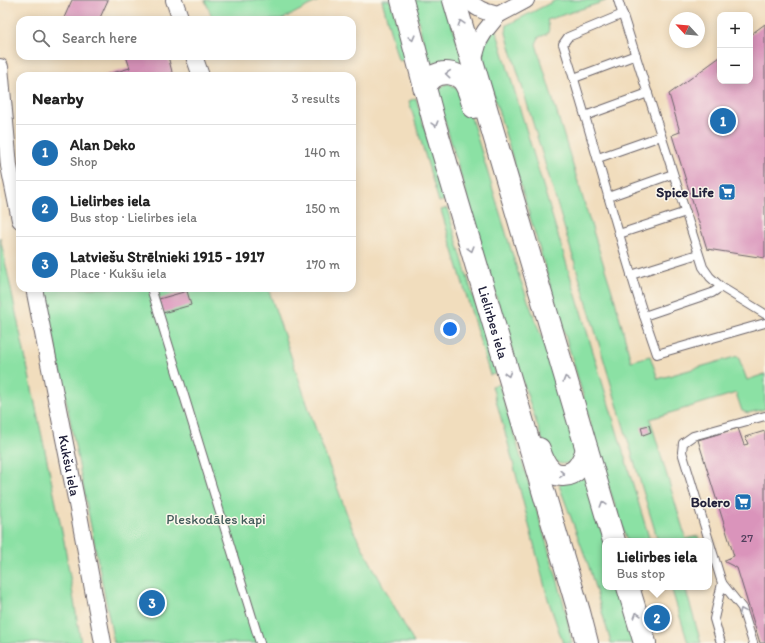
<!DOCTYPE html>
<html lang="en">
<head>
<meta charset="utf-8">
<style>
  body { margin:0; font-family:Itim,sans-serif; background:#f2f2f2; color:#222 }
  .controls { position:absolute; right:12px; top:12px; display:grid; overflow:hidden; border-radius:8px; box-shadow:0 2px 10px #0003 }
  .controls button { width:36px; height:36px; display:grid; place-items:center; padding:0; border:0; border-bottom:1px solid #e0e0e0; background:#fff; color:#222; font:20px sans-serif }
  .compass { position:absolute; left:669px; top:12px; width:36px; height:36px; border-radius:50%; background:#fff; box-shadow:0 2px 10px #0003; rotate:296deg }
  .you { position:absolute; left:450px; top:329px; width:14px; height:14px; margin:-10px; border:3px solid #fff; border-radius:50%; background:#1a73e8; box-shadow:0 0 0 6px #1a73e833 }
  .badge { display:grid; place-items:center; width:26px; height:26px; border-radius:50%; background:#1f6fb2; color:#fff; font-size:13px; font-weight:700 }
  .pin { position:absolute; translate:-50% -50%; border:2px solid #fff; box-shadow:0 1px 4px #0006 }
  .popup { position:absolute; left:602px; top:538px; width:110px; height:52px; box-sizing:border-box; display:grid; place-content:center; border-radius:8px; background:#fff; filter:drop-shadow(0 1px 3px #0005); font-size:13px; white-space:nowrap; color:#767676 }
  .popup b { font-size:15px; color:#222 }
  .popup::after { content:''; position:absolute; left:50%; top:100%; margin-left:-8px; border:8px solid transparent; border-top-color:#fff }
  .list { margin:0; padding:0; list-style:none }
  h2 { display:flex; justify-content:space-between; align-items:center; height:52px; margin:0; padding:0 16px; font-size:17px }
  h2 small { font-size:13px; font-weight:400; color:#767676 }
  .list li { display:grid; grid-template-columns:26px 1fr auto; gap:12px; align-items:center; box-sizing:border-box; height:56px; padding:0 16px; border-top:1px solid #e0e0e0 }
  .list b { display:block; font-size:15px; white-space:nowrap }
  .list p { margin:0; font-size:13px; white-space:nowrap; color:#767676 }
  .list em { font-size:13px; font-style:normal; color:#767676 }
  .icon { flex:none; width:22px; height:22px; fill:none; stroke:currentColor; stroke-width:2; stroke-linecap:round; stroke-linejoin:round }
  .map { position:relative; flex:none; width:765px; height:643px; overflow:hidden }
  .search { position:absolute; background:#fff; box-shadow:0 2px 10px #0003; left:16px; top:16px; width:340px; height:44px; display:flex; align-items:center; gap:10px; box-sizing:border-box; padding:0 14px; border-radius:12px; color:#767676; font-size:15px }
  .panel { position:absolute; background:#fff; box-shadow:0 2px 10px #0003; left:16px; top:72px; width:340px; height:220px; border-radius:12px }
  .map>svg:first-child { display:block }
</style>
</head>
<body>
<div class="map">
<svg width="765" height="643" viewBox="0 0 765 643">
  <rect width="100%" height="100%" fill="#fbf7ec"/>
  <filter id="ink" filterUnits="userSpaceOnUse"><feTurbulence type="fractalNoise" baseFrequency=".025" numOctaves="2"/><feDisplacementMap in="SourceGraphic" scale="8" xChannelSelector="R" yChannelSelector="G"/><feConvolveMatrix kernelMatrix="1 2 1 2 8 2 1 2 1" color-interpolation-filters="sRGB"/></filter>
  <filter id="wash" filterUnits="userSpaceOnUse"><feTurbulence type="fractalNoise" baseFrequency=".012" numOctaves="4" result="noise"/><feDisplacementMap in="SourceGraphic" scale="16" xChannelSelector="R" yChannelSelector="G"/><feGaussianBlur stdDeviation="0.9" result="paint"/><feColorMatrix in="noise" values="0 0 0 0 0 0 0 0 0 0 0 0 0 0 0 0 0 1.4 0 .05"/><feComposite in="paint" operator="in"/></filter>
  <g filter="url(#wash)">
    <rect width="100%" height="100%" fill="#f1ddbd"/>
    <g fill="#8be1a4" stroke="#568270">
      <polygon points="205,0 320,0 281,20 213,20"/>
      <polygon points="382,0 391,0 406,58 400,61 398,60"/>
      <path d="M413,0H444L466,68L463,69C460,67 458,64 455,62C447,59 437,62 429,65Z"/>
      <path d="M556,0H605L606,1L547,20C550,31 550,34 539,37L536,44L588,215L616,304L631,361L650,356L658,379L738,356L747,380L765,374V409L748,413L742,411L736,393L650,419L686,539L698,536L699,539L698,541H658L506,33L507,25Z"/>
      <polygon points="495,26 650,541 627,541 600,461 582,392 483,59 482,48"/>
      <path d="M449,83L464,94L519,276L550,360L577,449L576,456L568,463L562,464L558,463L548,453L541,436L509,341L437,94C440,87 443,85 449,83Z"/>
      <polygon points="416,98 445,200 439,202 409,101"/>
      <polygon points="447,208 496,374 490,375 441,210"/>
      <polygon points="0,237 64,541 81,643 0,643"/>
      <polygon points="44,288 268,288 314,424 352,528 414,643 114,643"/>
      <polygon points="499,384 559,585 567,617 572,643 563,643 548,599 508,443 492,386"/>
      <polygon points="586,474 605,541 605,587 620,587 636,643 611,643 589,567 559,485"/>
      <polygon points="671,587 685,587 701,643 688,643"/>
    </g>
    <g id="blocks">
      <g fill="#da94bb">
        <polygon points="72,0 108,0 99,20 63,20"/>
        <polygon points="765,24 765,258 707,249 672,135 680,132 669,94 720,57 720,81 750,81 750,35"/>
        <polygon points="126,56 168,56 173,76 102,76 130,68"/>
        <polygon points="187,291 191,305 163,313 159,299"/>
        <polygon points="649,425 651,432 643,435 641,427"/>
        <polygon points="738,428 744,445 748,444 745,437 765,431 765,643 760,643 737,568 725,562 725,560 734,556 698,440"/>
        <polygon points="664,612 667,622 663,623 660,614"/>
      </g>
    </g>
  </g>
  <g filter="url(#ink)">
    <use href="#blocks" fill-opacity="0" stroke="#6a6368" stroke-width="1"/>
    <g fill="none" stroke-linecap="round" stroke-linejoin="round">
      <g stroke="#6a6368" stroke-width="10">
        <g id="lane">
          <polyline points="618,0 703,267 710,277 721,287 765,314"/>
          <path d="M623,14L568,37L563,44C592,134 615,226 644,316L712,293L721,287"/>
          <polyline points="574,78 636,55"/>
          <polyline points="585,116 648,93"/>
          <polyline points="598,158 661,136"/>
          <polyline points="608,197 673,174"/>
          <polyline points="619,234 686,212"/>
          <polyline points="631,275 698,254"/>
          <polyline points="151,288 260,643"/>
          <polyline points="644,316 657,354 765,323"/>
          <polyline points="721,643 714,619 722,583"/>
          <polyline points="753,643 742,608 722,583 682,452 683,443 693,436 765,416"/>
        </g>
      </g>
      <g stroke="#6a6368" stroke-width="18">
        <g id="street">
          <polyline points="174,0 181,20"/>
          <path d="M469,0C476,10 487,12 498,15"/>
          <polyline points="194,56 201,76"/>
          <polyline points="473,62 479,41 485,31 498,15 526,0"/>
          <polyline points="0,67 9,166 20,220"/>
          <path id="s1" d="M34,288L78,509L103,643"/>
        </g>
      </g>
      <g stroke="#6a6368" stroke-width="24">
        <g id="primary">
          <path id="s2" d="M402,0L434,122L579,612L587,643"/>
          <polyline points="454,0 614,541"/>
          <path d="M424,87C427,83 430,80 433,77C442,71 456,72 463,80C469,87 471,99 474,107"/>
          <path d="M539,449C541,456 545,466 551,471C554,474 558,475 562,475C577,476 583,461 587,450"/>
          <polyline points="628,587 645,643"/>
        </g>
      </g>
      <use href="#lane" stroke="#fff" stroke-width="8"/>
      <use href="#street" stroke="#fff" stroke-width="16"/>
      <use href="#primary" stroke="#fff" stroke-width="22"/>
    </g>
    <defs><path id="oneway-chevron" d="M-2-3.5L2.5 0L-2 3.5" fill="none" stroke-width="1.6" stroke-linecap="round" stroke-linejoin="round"/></defs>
    <g stroke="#9c9ca7">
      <use href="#oneway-chevron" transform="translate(461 23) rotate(-107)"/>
      <use href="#oneway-chevron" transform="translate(412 38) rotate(75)"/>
      <use href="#oneway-chevron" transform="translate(448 74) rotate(-175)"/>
      <use href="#oneway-chevron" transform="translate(435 124) rotate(74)"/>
      <use href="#oneway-chevron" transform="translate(471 249) rotate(74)"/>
      <use href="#oneway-chevron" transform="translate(508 374) rotate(74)"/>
      <use href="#oneway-chevron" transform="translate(566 379) rotate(-106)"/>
      <use href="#oneway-chevron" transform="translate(562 474) rotate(3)"/>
      <use href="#oneway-chevron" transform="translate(603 504) rotate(-107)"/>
      <use href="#oneway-chevron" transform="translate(742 611) rotate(-114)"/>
      <use href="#oneway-chevron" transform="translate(637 615) rotate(-107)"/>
    </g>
  </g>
  <defs>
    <g id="supermarket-square" transform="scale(0.9)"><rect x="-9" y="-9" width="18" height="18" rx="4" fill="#1f6fb2" stroke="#fbf7ec"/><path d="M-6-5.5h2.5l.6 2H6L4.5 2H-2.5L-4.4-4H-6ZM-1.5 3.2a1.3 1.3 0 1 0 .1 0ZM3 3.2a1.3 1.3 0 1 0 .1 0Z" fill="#fff"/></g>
  </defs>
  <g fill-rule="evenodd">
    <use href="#supermarket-square" x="727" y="192"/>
    <use href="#supermarket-square" x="743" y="502"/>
  </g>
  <g text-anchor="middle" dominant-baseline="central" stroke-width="3" stroke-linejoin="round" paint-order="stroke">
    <g font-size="12" fill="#503e5b">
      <text x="747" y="538">27</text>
    </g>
    <g font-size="14" font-weight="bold" fill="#22223b" stroke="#fbf7ec" text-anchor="end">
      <text x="714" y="192">Spice Life</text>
      <text x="730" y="502">Bolero</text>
    </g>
    <g font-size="14" fill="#22223b" stroke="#fbf7ec">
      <text stroke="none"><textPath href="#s2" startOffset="335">Lielirbes iela</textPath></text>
      <text stroke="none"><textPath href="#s1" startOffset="181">Kukšu iela</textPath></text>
    </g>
    <g font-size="14" fill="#425b5a" stroke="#fbf7ec">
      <text x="216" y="519">Pleskodāles kapi</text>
    </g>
  </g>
</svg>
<div class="controls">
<button>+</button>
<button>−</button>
</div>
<svg class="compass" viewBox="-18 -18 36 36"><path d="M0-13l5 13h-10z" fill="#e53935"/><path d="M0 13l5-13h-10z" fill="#767676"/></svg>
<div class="you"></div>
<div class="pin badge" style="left:723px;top:121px">1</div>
<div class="pin badge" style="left:657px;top:618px">2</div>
<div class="popup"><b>Lielirbes iela</b>Bus stop</div>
<div class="pin badge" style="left:152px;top:603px">3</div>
<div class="search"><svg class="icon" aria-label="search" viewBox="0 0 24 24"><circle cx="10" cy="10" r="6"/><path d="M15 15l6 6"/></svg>Search here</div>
<section class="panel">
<h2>Nearby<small>3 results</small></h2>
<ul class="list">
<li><span class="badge">1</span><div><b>Alan Deko</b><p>Shop</p></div><em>140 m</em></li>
<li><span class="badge">2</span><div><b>Lielirbes iela</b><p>Bus stop · Lielirbes iela</p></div><em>150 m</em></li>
<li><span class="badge">3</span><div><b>Latviešu Strēlnieki 1915 - 1917</b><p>Place · Kukšu iela</p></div><em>170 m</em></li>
</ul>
</section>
</div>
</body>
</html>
